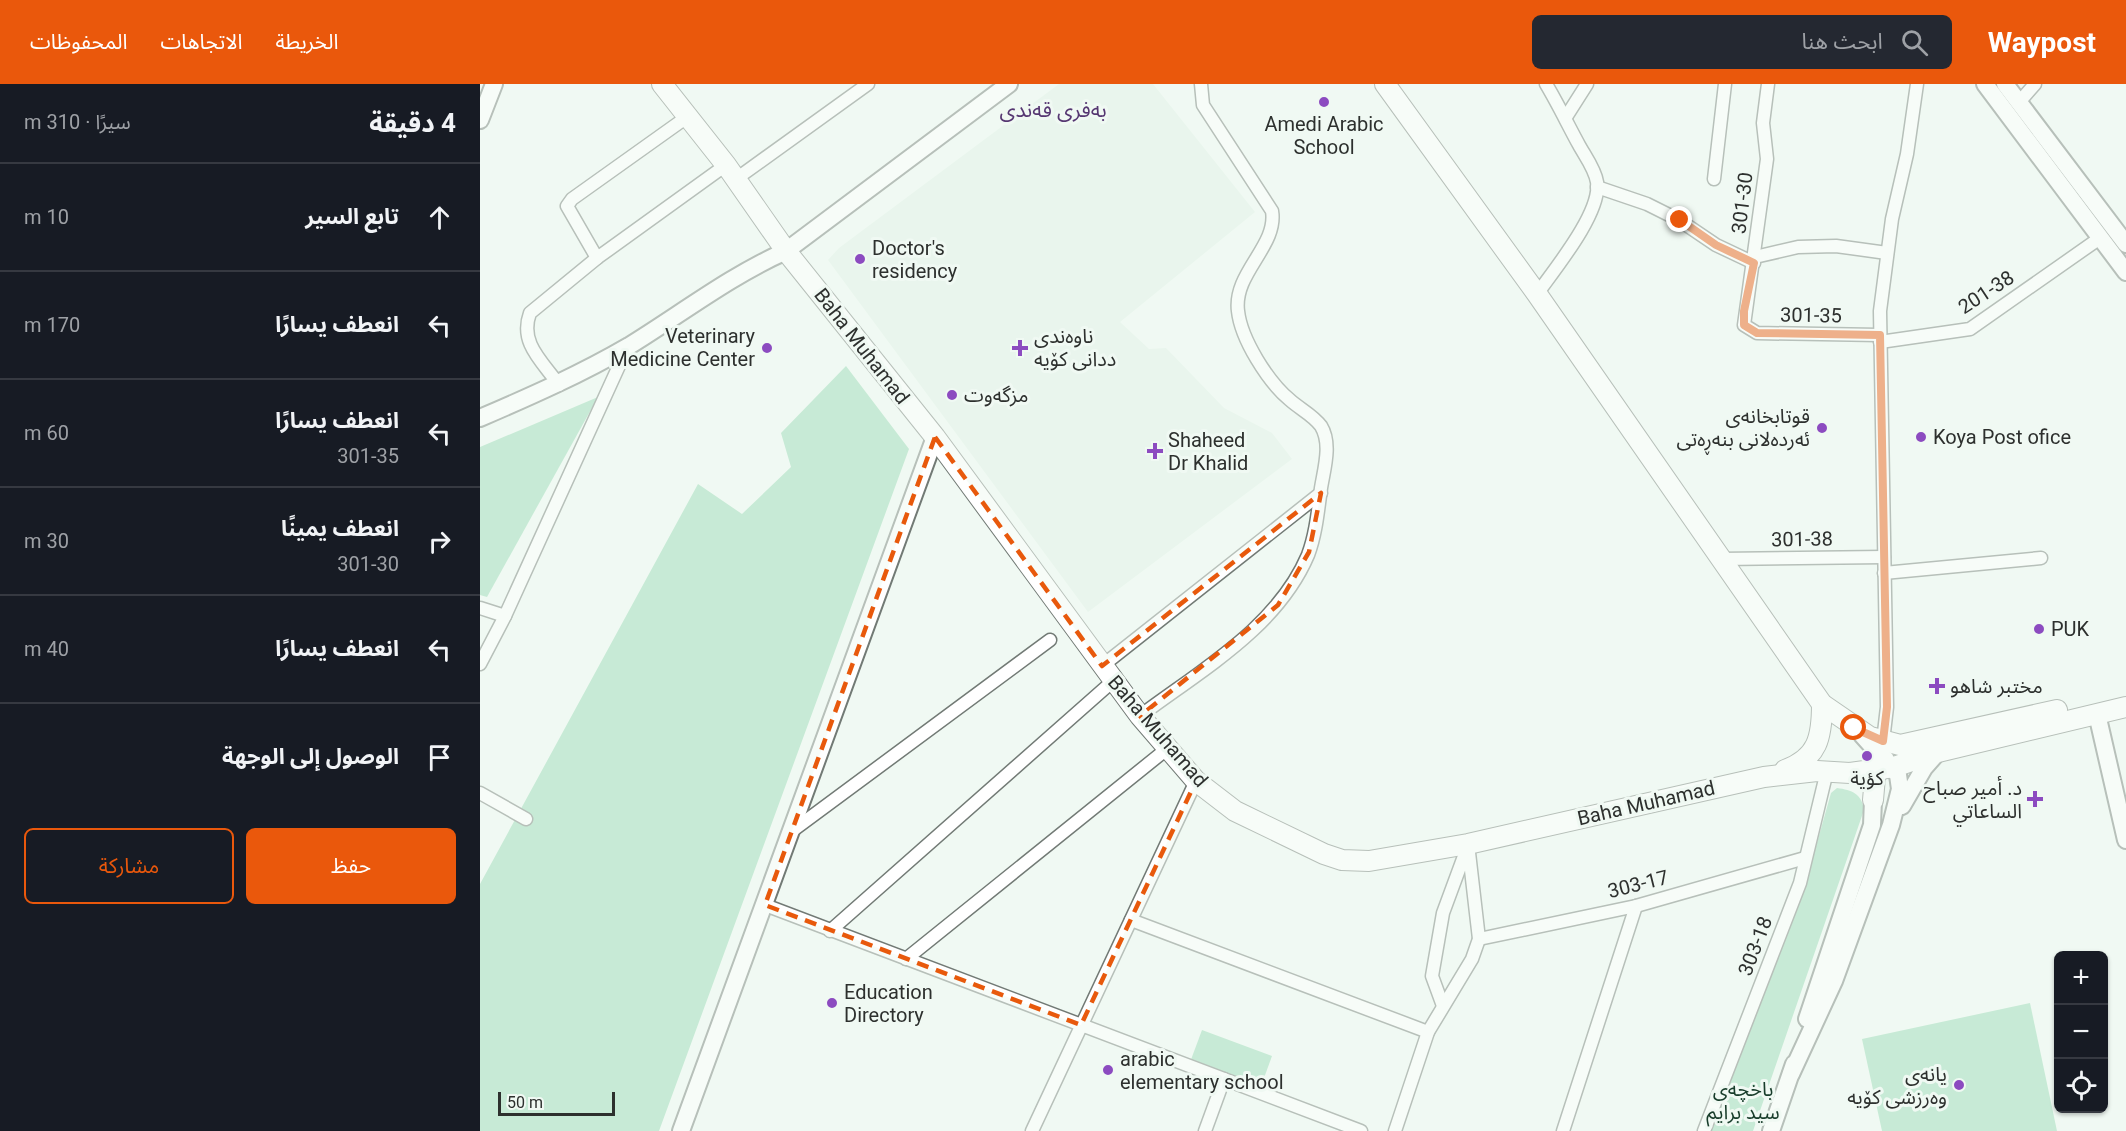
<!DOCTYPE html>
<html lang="ar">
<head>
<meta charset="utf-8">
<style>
  body { margin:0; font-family:Roboto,"Noto Sans Arabic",sans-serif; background:#242831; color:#f1f3f6; direction:rtl }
  .controls { position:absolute; right:18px; bottom:18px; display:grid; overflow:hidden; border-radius:9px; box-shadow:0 2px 4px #0004 }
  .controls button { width:54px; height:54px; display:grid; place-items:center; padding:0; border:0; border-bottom:2px solid #363941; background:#171b24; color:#f1f3f6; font:30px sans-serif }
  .scale { position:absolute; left:18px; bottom:15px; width:117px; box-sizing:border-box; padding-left:6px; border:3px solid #2d302e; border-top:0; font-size:16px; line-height:21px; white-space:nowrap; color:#2d302e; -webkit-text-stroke:4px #f0f9f3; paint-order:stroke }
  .stop { position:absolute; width:18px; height:18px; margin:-14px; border:4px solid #ea580c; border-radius:50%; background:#fff }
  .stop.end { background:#ea580c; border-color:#fff; box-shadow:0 2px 6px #0008 }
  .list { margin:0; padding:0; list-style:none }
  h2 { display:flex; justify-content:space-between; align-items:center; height:78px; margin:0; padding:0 24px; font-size:26px }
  h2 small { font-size:20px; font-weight:400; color:#9ea1a6 }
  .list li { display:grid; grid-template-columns:39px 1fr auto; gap:18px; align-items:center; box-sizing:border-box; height:108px; padding:0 24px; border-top:2px solid #363941 }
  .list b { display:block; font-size:22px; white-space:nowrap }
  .list p { margin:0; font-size:20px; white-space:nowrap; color:#9ea1a6 }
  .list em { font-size:20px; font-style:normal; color:#9ea1a6 }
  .actions { display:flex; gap:12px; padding:18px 24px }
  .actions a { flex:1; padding:14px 0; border:2px solid #ea580c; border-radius:9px; text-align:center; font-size:21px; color:#ea580c }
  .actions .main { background:#ea580c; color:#fff }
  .icon { flex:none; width:33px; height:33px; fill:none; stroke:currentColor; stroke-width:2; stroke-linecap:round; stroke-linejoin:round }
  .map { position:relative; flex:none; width:1646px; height:1047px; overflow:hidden; direction:ltr }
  header { display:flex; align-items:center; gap:36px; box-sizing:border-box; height:84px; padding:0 30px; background:#ea580c; color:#fff }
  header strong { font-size:28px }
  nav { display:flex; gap:33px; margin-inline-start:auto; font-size:21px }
  .search { width:420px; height:54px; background:#242831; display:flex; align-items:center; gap:15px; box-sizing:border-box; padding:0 21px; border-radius:9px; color:#9ea1a6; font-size:22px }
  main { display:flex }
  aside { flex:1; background:#171b24 }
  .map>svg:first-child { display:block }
</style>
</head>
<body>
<header>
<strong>Waypost</strong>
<div class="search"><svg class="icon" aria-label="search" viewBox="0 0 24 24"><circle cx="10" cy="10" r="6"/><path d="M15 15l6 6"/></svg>ابحث هنا</div>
<nav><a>الخريطة</a><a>الاتجاهات</a><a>المحفوظات</a></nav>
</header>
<main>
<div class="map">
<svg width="1646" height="1047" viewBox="0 0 1646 1047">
  <rect width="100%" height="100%" fill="#f0f9f3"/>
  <polygon fill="#dff0e6" points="579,0 673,0 775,128 640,238 669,265 686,264 744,324 792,349 812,375 608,528 348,176 359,164"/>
  <g fill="#95d8b3">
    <polygon points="366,282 429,365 179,1047 0,1047 0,800 218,400 262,430 311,383 301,349"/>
    <polygon points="118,313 7,513 0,511 0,363"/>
    <path d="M1357,704C1372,706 1382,710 1384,726L1273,1047H1229L1333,773L1351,709Z"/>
    <polygon points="1550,919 1577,1047 1402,1047 1382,955"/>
    <polygon points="722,946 792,972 780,1005 709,981"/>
  </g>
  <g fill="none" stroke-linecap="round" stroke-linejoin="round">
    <g stroke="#727a75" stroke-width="15">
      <g id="street">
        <polyline points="1288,0 1283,39 1287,75 1264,241 1277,249 1399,251"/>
        <polyline points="1543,24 1541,16 1555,0"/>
        <polyline points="1086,33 1107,0"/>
        <polyline points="256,95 388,0"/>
        <polyline points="1234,95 1245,0"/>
        <polyline points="1117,103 1167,120 1199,136 1236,161 1274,179"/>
        <polyline points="1275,173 1318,163 1356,162 1407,169"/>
        <polyline points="117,174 87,122 92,115 207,33"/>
        <path d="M1057,210C1074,186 1122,128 1117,98C1115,85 1105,72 1099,61C1088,41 1078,20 1066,0"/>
        <polyline points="1400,258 1490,245 1620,154"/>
        <path d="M79,301C62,277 39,259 50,229L117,174L246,81"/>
        <polyline points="1241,475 1404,473"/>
        <polyline points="1404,489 1561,474"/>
        <polyline points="0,524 25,532"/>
        <polyline points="0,580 25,532 148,262"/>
        <polyline points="622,582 841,409"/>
        <path d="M660,632C721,586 797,544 828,471C836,450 838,426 841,404C844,385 852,360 841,342C833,331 820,325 810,316C788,298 761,255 758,227C753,189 798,162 792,127L723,21L721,0"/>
        <polyline points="1403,657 1407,623 1400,227 1412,135 1427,70 1437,0"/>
        <polyline points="0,709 46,735"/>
        <polyline points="312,747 570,556"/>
        <polyline points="285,821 881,1047"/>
        <polyline points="651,836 948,948"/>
        <polyline points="350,847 633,597"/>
        <polyline points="999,855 1156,822 1325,774"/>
        <polyline points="426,875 688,664"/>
        <polyline points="963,922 952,892 963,829 987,764"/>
        <polyline points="552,1047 716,697"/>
        <polyline points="725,1047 744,995"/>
        <polyline points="915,1047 948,948 992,875 999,855 988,760"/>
        <polyline points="1083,1047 1156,822"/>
        <polyline points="1224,1047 1320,799 1347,687"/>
      </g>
    </g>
    <g stroke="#727a75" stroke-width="20">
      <g id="secondary">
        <polyline points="1505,0 1646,188"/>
        <polyline points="1525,0 1646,160"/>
        <polyline points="0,36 14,0"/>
        <path d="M0,334C51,312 101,290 149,262C201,230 250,192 306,167L529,0"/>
        <polyline points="1617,630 1646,756"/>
        <polyline points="1422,722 1444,684 1458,668"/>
        <polyline points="1327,935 1392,741 1393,716"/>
        <polyline points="1311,990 1354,897 1411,741 1420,705 1418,691 1382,651"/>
        <polyline points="201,1047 455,353"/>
        <polyline points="1291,1047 1314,980"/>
      </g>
    </g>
    <g stroke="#727a75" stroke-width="22">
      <g id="primary">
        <polyline points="182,0 246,81 306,167 455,353 660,632 716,697 755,727 844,770 862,776 889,777 988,760 1284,693 1337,687 1370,689 1414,683 1458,668 1646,623"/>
        <polyline points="905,0 1057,210 1342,620 1390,653 1420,661 1577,626"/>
        <path d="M1305,686C1338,674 1342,653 1342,620"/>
        <polyline points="1393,716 1395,693 1404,676"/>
      </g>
    </g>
    <use href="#street" stroke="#fff" stroke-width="12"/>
    <use href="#secondary" stroke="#fff" stroke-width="16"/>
    <use href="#primary" stroke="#fff" stroke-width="20"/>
  </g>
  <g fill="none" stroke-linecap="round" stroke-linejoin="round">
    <polyline stroke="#ea580c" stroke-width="8" points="1200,136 1236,161 1274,179 1264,227 1264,241 1277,249 1400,251 1407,623 1403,657 1374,644"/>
  </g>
  <path d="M0 0H1646V1047H0ZM455,353L622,582L841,409L829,468L798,521L660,632L716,697L601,941L285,821Z" fill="#f0f9f3" fill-opacity=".55" fill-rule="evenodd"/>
  <path fill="none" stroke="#e8590c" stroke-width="4.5" stroke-dasharray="12 8" stroke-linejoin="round" d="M455,353L622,582L841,409L829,468L798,521L660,632L716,697L601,941L285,821Z"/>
  <g fill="#8c4bc0" stroke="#f0f9f3" stroke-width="2">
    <circle cx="844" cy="18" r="6"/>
    <circle cx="380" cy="175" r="6"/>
    <circle cx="287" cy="264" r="6"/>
    <path d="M537 255h6v6h6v6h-6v6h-6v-6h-6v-6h6z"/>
    <circle cx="472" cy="311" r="6"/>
    <circle cx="1342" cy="344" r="6"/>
    <circle cx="1441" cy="353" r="6"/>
    <path d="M672 358h6v6h6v6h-6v6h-6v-6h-6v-6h6z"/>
    <circle cx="1559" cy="545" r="6"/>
    <path d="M1454 593h6v6h6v6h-6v6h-6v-6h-6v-6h6z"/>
    <circle cx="1387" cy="672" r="6"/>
    <path d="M1552 706h6v6h6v6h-6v6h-6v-6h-6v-6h6z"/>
    <circle cx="352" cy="919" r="6"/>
    <circle cx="628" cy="986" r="6"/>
    <circle cx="1479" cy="1001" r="6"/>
  </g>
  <g text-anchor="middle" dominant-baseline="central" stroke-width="6" stroke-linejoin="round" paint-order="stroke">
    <g font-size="20" fill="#2d302e" stroke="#f0f9f3" text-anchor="start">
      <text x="844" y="40" text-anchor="middle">Amedi Arabic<tspan x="844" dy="23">School</tspan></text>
      <text x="392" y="164">Doctor's<tspan x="392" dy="23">residency</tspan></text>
      <text x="275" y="252" text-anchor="end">Veterinary<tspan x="275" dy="23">Medicine Center</tspan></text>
      <text x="554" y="252">ناوەندی<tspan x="554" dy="23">ددانی کۆیە</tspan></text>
      <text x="484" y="311">مزگه‌وت</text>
      <text x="1330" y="332" text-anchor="end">قوتابخانه‌ی<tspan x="1330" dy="23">ئه‌رده‌لانی بنه‌ڕه‌تی</tspan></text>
      <text x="1453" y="353">Koya Post ofice</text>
      <text x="688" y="356">Shaheed<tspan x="688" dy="23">Dr Khalid</tspan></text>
      <text x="1571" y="545">PUK</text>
      <text x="1470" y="602">مختبر شاهو</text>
      <text x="1387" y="694" text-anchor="middle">كؤية</text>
      <text x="1542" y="704" text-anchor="end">د. أمير صباح<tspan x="1542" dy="23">الساعاتي</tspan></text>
      <text x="364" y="908">Education<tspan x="364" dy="23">Directory</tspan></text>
      <text x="640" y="975">arabic<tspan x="640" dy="23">elementary school</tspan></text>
      <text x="1467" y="990" text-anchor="end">یانه‌ی<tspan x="1467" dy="23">وه‌رزشی كۆیه‌</tspan></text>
    </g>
    <g font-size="20" fill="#2d302e" stroke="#f0f9f3">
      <text transform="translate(1262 119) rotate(-83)">301-30</text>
      <text transform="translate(1506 208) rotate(-33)">201-38</text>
      <text transform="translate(1331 231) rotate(1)">301-35</text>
      <text transform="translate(382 262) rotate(52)">Baha Muhamad</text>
      <text transform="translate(1322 455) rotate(-1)">301-38</text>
      <text transform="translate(678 647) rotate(49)">Baha Muhamad</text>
      <text transform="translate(1166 719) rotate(-13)">Baha Muhamad</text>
      <text transform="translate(1158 800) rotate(-14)">303-17</text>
      <text transform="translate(1275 862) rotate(-69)">303-18</text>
    </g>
    <g font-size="20" fill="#183d2b" stroke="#f0f9f3">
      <text x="1263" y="1005">باخچه‌ی<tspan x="1263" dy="23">سید برایم</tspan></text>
    </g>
    <g font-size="21" fill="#563772" stroke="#f0f9f3">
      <text x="573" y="26">بەفری قەندی</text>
    </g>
  </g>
</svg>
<div class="controls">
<button>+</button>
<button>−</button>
<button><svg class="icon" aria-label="locate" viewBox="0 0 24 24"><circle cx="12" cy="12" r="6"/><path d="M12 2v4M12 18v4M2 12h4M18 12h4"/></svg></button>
</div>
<div class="scale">50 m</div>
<div class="stop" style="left:1374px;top:644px"></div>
<div class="stop end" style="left:1200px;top:136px"></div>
</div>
<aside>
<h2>4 دقيقة<small>سيرًا · 310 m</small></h2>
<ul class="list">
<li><svg class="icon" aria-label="ahead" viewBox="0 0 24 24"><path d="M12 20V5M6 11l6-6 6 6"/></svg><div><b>تابع السير</b></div><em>10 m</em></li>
<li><svg class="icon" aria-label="left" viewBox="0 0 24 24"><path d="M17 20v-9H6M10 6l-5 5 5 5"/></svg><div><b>انعطف يسارًا</b></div><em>170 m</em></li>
<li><svg class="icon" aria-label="left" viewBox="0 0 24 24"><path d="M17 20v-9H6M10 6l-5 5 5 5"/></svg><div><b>انعطف يسارًا</b><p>301-35</p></div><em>60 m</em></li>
<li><svg class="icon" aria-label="right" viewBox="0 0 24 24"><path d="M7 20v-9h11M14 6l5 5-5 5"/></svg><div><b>انعطف يمينًا</b><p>301-30</p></div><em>30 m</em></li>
<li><svg class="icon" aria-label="left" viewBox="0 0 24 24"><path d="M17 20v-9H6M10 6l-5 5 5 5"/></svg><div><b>انعطف يسارًا</b></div><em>40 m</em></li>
<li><svg class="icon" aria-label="arrive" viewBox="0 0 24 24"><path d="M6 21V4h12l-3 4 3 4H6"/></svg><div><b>الوصول إلى الوجهة</b></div></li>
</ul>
<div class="actions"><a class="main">حفظ</a><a>مشاركة</a></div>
</aside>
</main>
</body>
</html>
